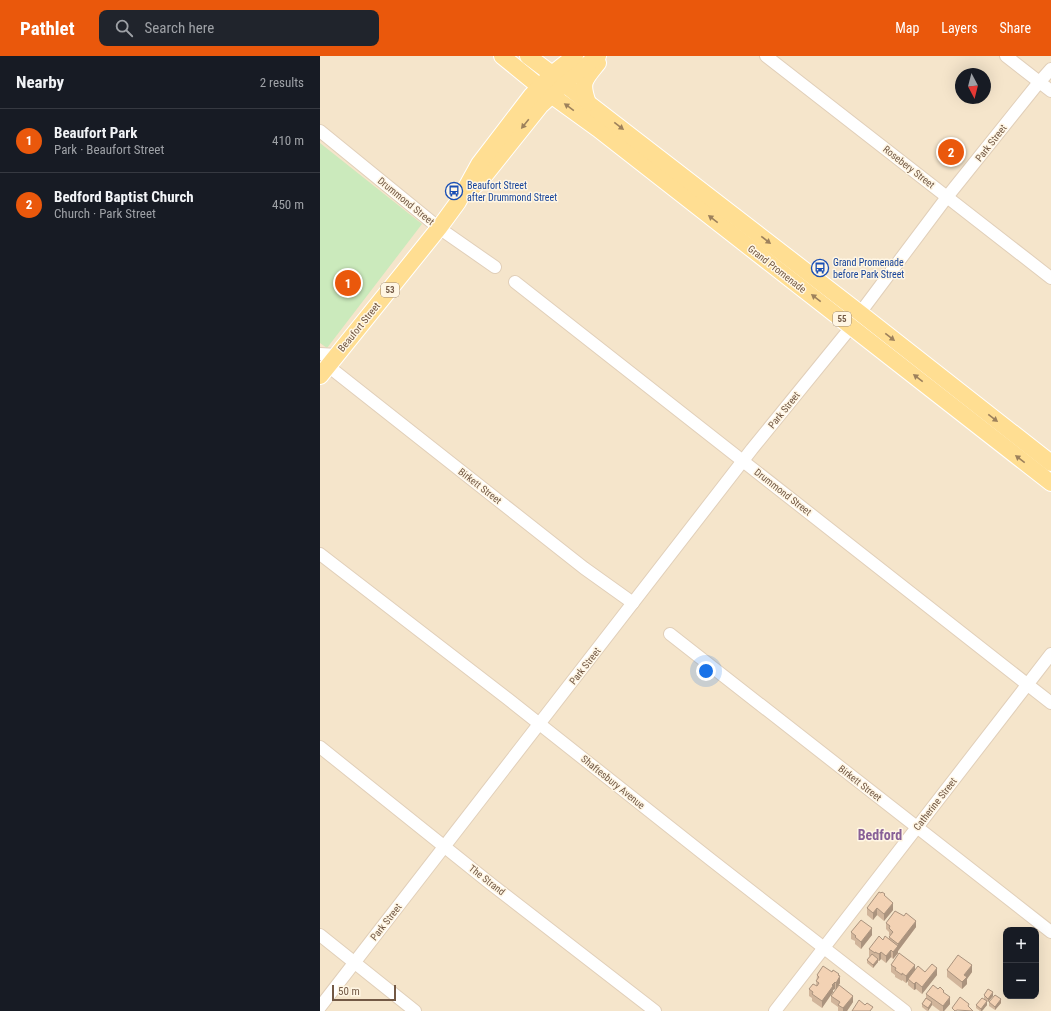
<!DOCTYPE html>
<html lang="en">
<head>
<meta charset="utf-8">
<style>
  body { margin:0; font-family:"Roboto Condensed",sans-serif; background:#20242c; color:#f1f3f6 }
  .controls { position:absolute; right:12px; bottom:12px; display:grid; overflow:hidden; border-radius:8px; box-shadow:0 4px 16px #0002 }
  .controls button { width:36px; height:36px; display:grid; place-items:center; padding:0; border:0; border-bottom:1px solid #363941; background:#171b24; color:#f1f3f6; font:20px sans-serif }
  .compass { position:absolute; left:635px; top:12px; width:36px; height:36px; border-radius:50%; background:#171b24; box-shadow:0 4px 16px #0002; rotate:173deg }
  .scale { position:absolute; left:12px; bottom:10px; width:64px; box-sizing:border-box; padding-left:4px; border:2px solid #735945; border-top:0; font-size:11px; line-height:14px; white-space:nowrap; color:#735945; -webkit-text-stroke:3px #fff6e4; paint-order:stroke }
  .you { position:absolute; left:386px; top:615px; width:14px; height:14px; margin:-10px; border:3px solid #fff; border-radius:50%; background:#1a73e8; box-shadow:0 0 0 6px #1a73e833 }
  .badge { display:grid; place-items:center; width:26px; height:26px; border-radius:50%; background:#ea580c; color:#fff; font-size:13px; font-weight:700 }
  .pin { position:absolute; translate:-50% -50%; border:2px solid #fff; box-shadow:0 1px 4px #0006 }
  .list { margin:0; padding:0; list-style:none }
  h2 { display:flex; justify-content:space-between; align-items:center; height:52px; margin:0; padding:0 16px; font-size:17px }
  h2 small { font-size:13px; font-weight:400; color:#9ea1a6 }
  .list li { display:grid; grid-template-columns:26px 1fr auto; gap:12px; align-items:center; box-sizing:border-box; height:64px; padding:0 16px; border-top:1px solid #363941 }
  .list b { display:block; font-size:15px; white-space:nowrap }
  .list p { margin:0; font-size:13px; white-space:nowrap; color:#9ea1a6 }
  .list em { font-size:13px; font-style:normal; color:#9ea1a6 }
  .icon { flex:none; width:22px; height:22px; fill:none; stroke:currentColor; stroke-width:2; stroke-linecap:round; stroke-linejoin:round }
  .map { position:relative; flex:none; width:731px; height:955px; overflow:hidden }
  header { display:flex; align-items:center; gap:24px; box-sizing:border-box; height:56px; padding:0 20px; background:#ea580c; color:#fff }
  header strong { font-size:19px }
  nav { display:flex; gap:22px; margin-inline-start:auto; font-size:14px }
  .search { width:280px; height:36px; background:#20242c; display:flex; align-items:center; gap:10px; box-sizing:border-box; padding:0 14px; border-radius:8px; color:#9ea1a6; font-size:15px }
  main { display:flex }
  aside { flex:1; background:#171b24 }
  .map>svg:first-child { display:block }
</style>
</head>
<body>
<header>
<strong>Pathlet</strong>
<div class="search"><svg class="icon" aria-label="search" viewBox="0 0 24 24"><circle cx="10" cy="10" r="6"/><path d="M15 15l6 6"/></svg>Search here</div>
<nav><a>Map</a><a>Layers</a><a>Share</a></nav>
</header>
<main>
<aside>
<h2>Nearby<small>2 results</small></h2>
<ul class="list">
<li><span class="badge">1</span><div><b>Beaufort Park</b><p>Park · Beaufort Street</p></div><em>410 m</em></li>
<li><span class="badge">2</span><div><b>Bedford Baptist Church</b><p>Church · Park Street</p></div><em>450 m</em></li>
</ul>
</aside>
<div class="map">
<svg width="731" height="955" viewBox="0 0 731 955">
  <rect width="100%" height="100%" fill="#fdf3dd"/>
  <path fill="#f5e5cb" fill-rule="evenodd" d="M0,0H731V955H0ZM641,18H665V42H641ZM686,874H716V940H686Z"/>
  <polygon fill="#cbeabc" points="0,87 102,168 7,292 0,287"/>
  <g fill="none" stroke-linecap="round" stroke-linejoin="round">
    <g stroke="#e1cfb9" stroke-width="14">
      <g id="minor">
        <polyline points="446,0 731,222"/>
        <polyline points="686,0 731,35"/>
        <polyline points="0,75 119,172 175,211"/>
        <polyline points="195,226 731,647"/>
        <polyline points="540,257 627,141 716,30 731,13"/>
        <polyline points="0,298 17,299"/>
        <polyline points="8,310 264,512 313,547"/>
        <polyline points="0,498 188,643 390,803 585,955"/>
        <polyline points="350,578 731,876"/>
        <polyline points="0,691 171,828 335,955"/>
        <polyline points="0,879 95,955"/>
        <polyline points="0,951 432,393 532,270"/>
        <polyline points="455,955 731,598"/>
      </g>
    </g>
    <g stroke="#fff" stroke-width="18">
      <g id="major">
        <polyline points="182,0 220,31 278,73 731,427"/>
        <polyline points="208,0 232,18 268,47 540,257 731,407"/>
        <path d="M268,47C260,26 265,23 278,7"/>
        <polyline points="152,132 162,123 221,49 254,19 278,0"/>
        <polyline points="0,320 119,172 138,146 159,108 211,40 232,18 255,0"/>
      </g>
    </g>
    <use href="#minor" stroke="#fff" stroke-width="12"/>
    <use href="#major" stroke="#ffde92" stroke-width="16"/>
  </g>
  <g fill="#d1b59b">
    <polygon points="565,840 573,854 564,865 557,859 553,864 547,859 547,852"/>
    <polygon points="566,867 596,871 578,895 578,897 573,903 571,901 566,907 561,903 559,905 558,905 558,906 553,912 547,907 547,904 550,900 549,900 549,893 563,884 569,883 569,881 570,880 569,879 569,876 566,873"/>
    <polygon points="531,876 552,879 541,893 535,888 535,885 531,883"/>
    <polygon points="571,909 595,914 617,919 602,938 596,933 594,934 588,929 588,925 586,927 582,924 582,925 575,921 575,919 571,916"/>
    <polygon points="627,914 652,916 647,923 647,928 642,933 627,921"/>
    <polygon points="512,916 519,920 520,927 516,933 515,933 513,934 513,936 502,952 492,945 492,942 489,940 489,933 496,930 497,919"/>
    <polygon points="624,937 630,948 624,955 620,955 612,949 608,955 607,955 602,951 602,948 606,942 606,938"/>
    <polygon points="664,939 673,940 668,946 664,943"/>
    <polygon points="511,940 533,946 527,955 518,955 518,951 511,946"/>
    <polygon points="669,946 681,947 675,954 669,950"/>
    <polygon points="656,949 667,949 662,955 660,955 656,952"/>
  </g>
  <g fill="#aa937e">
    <polygon points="573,847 573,854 564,865 564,858"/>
    <polygon points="557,852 557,859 553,864 553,857"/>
    <polygon points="596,865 596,871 578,895 578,897 573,903 573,896 578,890 578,888"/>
    <polygon points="552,872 552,879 541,893 541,886"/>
    <polygon points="571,894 571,901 566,907 566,900"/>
    <polygon points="561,896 561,903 559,905 559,898"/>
    <polygon points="558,903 558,906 553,912 553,909"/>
    <polygon points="595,909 595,916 588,923 588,925 586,927 586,920"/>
    <polygon points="652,909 652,916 647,923 647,928 642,933 642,926 644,919"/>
    <polygon points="617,912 617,919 602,938 602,931"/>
    <polygon points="519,918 519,922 520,920 520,927 516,933 516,927"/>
    <polygon points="515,926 515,933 513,934 513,936 502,952 502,945"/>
    <polygon points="596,926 596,933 594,934 594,928"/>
    <polygon points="673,936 673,940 668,946 668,943"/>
    <polygon points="533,940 533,946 527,955 523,955 523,952"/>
    <polygon points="630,941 630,948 624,955 623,955 623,950"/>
    <polygon points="681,943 681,947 675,954 675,951"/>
    <polygon points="667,945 667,949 662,955 661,955 661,953"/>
    <polygon points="612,946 612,949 608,955 608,952"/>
  </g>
  <g fill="#f3d2b4" stroke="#aa937e">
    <polygon points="559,836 561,837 562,836 565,838 564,839 573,847 564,858 557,852 553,857 547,852"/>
    <polygon points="575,855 584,860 586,857 596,865 578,888 569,881 573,876 569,872 570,870 566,867"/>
    <polygon points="541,864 552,872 541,886 535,881 536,880 531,876"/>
    <polygon points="559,880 563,884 565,880 578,890 573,896 571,894 566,900 561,896 559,898 555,896 555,897 549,893"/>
    <polygon points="579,897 595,909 586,920 582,917 582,919 575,914 576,912 571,909"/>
    <polygon points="552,898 558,903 553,909 547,904"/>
    <polygon points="638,899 652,909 644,919 647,921 642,926 627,914"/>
    <polygon points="612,908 617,912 602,931 596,926 594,928 588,923 598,910 605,916"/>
    <polygon points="503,910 512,916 513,914 519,918 518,919 520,920 516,927 515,926 512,929 513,930 502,945 492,938 493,936 489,933 493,928 497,930 499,927 496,925 499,921 497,919"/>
    <polygon points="519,929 533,940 523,952 518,949 520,946 511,940"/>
    <polygon points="613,929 618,933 620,931 624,935 623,936 630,941 623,950 606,938"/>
    <polygon points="668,933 673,936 668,943 664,939"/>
    <polygon points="675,939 681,943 675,951 669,946"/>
    <polygon points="640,941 649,948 648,950 653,955 637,954 635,955 632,952"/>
    <polygon points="606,942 612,946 608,952 602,948"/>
    <polygon points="662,942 667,945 661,953 656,949"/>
    <polygon points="539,944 545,949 547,947 553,951 550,955 532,955"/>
  </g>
  <defs><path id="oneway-solid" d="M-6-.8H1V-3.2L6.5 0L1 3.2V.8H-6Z"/></defs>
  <g fill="#9d815c">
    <use href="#oneway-solid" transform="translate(249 51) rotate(-144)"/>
    <use href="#oneway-solid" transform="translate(205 68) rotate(129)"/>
    <use href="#oneway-solid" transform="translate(299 70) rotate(38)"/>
    <use href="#oneway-solid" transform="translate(393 163) rotate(-142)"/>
    <use href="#oneway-solid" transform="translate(446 184) rotate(38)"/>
    <use href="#oneway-solid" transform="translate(496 242) rotate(-142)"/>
    <use href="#oneway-solid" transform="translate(570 281) rotate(38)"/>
    <use href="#oneway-solid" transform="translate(598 322) rotate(-142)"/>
    <use href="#oneway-solid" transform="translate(673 362) rotate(38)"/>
    <use href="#oneway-solid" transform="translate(700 403) rotate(-142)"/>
  </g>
  <defs>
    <g id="bus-ring" transform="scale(0.9)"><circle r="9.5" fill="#fff6e4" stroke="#1a4fb4" stroke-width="1.5"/><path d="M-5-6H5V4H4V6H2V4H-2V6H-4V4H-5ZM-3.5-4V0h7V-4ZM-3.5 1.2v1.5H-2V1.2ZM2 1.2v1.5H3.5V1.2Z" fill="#1a4fb4"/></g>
  </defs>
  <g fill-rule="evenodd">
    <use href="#bus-ring" x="134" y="135"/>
    <use href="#bus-ring" x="500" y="212"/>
  </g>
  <g text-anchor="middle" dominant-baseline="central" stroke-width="3" stroke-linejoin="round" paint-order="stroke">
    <g fill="#fff6e4" stroke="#9d8875" stroke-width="1">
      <rect x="61" y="227" width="18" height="14" rx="3"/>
      <rect x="513" y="256" width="18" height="14" rx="3"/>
    </g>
    <g font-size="9" font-weight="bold" fill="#735945">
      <text x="70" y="234">53</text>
      <text x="522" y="263">55</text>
    </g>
    <g font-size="10" fill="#735945" stroke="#fff6e4">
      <text transform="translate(671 87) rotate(-52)">Park Street</text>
      <text transform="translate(589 111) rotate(38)">Rosebery Street</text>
      <text transform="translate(86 145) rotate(39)">Drummond Street</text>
      <text transform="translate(457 213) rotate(38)">Grand Promenade</text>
      <text transform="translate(39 271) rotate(-51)">Beaufort Street</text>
      <text transform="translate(464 354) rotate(-51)">Park Street</text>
      <text transform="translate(160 430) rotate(38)">Birkett Street</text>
      <text transform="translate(463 436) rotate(38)">Drummond Street</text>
      <text transform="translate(265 610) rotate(-52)">Park Street</text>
      <text transform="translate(293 726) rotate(39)">Shaftesbury Avenue</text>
      <text transform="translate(540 727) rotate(38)">Birkett Street</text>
      <text transform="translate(615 748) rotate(-52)">Catherine Street</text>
      <text transform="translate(167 824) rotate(38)">The Strand</text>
      <text transform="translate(66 866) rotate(-52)">Park Street</text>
    </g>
    <g font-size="10" fill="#164399" stroke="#fff6e4" text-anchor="start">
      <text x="147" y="129">Beaufort Street<tspan x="147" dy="12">after Drummond Street</tspan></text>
      <text x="513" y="206">Grand Promenade<tspan x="513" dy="12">before Park Street</tspan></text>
    </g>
    <g font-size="14" font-weight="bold" fill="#886097" stroke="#fff6e4">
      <text x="560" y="779">Bedford</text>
    </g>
  </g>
</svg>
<div class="controls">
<button>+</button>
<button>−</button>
</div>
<svg class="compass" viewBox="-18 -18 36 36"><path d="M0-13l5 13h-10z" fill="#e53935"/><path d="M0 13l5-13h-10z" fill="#9ea1a6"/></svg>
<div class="scale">50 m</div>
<div class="you"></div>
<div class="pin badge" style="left:28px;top:227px">1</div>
<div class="pin badge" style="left:631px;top:96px">2</div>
</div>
</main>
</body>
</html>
